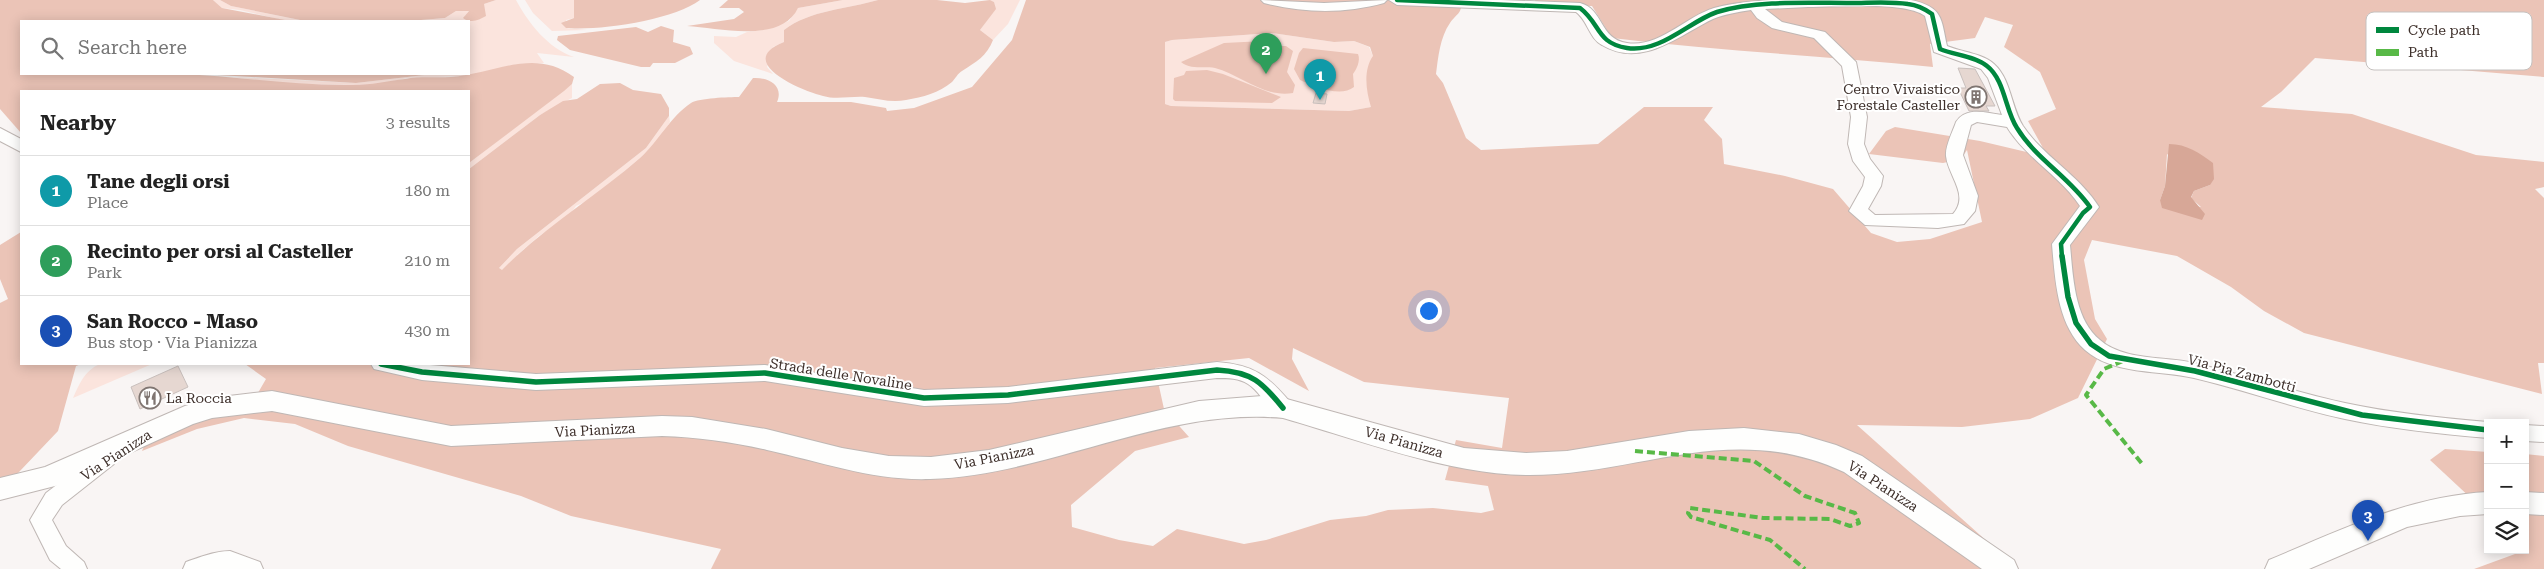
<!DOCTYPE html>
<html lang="en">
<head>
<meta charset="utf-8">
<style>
  body { margin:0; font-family:"Roboto Serif",serif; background:#f2f2f2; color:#222 }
  .controls { position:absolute; right:15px; bottom:15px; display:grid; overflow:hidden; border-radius:0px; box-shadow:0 2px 12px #0003 }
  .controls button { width:45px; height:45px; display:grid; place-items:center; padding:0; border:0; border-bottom:1px solid #e0e0e0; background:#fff; color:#222; font:25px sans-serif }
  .you { position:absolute; left:1428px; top:310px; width:18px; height:18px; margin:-12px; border:4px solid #fff; border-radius:50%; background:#1a73e8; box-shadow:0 0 0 8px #1a73e833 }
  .badge { display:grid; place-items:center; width:32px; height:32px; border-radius:50%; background:#b45309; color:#fff; font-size:16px; font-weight:700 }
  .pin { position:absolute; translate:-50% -41px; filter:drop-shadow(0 1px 2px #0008) }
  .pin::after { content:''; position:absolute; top:26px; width:18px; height:15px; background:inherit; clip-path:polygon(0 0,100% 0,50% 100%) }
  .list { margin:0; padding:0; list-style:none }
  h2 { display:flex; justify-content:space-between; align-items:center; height:65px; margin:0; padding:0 20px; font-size:21px }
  h2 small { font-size:16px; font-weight:400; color:#767676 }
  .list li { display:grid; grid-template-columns:32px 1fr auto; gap:15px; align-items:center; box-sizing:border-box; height:70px; padding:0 20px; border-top:1px solid #e0e0e0 }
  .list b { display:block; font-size:19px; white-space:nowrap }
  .list p { margin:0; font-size:16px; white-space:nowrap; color:#767676 }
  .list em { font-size:16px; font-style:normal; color:#767676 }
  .icon { flex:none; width:28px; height:28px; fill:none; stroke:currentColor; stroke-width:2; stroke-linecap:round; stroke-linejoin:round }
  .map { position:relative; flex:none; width:2544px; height:569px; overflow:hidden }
  .search { position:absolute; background:#fff; box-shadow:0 2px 12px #0003; left:20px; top:20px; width:450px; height:55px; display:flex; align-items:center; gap:12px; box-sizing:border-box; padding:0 18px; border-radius:0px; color:#767676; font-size:19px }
  .panel { position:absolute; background:#fff; box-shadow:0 2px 12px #0003; left:20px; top:90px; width:450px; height:275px; border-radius:0px }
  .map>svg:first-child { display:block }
</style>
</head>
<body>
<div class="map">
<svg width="2544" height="569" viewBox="0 0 2544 569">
  <rect width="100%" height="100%" fill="#f9f5f4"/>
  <g fill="#fbe4dd">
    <polygon points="213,0 220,0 231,6 305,21 286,21 240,10 222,8"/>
    <path d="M496,0H516C529,24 548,48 574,57L537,53L544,63L517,64L468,76L407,78L381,84L354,85L287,84L232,77L170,74L356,83L433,74H469V21H409L445,18L456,11H469L464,17L484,4Z"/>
    <polygon points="525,0 574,0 574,18 566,20 566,28 587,30 552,31 533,13"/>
    <path d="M843,0H878C847,9 810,10 784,30V42L773,47L767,67L773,74L734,61L714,43V36L736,37L747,32L763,30L789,21L798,8Z"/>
    <polygon points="990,0 1020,0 1008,24 993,40 980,30 995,9 994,2"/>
    <polygon points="1272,33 1334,42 1354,41 1369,47 1373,56 1371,107 1349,111 1171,106 1165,104 1165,42 1172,40"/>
    <polygon points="572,84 572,98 540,115 469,169 469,163"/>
    <polygon points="669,116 670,122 661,137 640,158 591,199 576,206 569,216 539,236 517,255 522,285 469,254 499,268 517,249 646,148"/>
    <path d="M100,364H152L73,398C79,384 85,370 100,364Z"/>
  </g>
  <g fill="#ebc4b7" fill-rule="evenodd">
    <path d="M0,0H213L222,8L290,21H21V74C74,74 127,72 180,74C238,76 294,86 353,85C371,85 388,81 405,79C420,76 436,78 451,77C494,74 534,47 574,77L572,84L564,91L469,163V91H21V133L0,109Z"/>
    <path d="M220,0H496L484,4L486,16C479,20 471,24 463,18L469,11H456L445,18L409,21H305L231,6Z"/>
    <path d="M574,0H700C674,20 599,31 566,28L561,23L574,18Z"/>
    <path d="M728,0H843L798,8C781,44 719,28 687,26L734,19L744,12L739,8H719Z"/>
    <path d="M878,0H937L965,3L990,0L994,2L996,9L980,30L993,40C987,56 976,62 962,71C958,73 955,79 952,82C939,93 923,97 906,100C892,103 879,99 865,97C851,96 836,100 823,96C802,91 733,62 784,42V30C810,10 847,9 878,0Z"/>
    <path d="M1026,0H1463C1460,16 1458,12 1450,23C1440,37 1438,58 1436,74L1443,83L1466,138L1481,150L1598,144L1644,107H1713L1704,120L1722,139L1724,164L1785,176L1833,189L1871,233L1897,242L1930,239L1982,222L1967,150L1961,159L1943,163L1869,154L1886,131L1895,127L1980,141L2048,157L2028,121L2056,109L2040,72L2004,47L2013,25L1985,17L1975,38L1930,44L1933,67C1826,56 1719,51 1612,38L1592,6L1537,5L1535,0H2544V77L2315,58L2281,92L2261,107L2352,114L2476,155L2544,162V187L2535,189L2544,198V363H2538L2542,394L2304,333L2264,311L2231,287L2177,256L2092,240L2084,260L2095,319L2107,339L2078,398L2030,419L1962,427L1857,425L2018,569H711L721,549L571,516L521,496L348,446L295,424L244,418L197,429L142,451L147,439L251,405L266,379L245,364H469V169L540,115L563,101L577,99L600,84L620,83L633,90L661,94L669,108V116L646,148L517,249L499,268L502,270C544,227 594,198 640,158C659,141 670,117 691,103C699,98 729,97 739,97L753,78C769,77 784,86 777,102H851L886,108L887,111L914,108L972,87L1012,40ZM1272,33L1334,42L1354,41L1370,47L1373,56C1363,70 1366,91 1371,107L1349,111L1171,106L1165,104V42L1172,40ZM2167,154L2210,185L2194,191L2191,198L2201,207L2160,200L2165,186ZM1293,348L1364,382L1509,398L1502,448L1456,440L1445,480L1488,486L1494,510L1481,513L1433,508L1388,510L1366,516L1330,520L1266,540L1244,544L1177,529L1153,546L1119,540L1072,527L1071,505L1135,451L1189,437L1164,409L1155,368L1249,358L1309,391L1292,359Z"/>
    <polygon points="661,26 674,30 673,42 690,47 693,54 675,63 653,63 650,67 641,67 570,50 557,40 558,36 636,27 648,32"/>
    <path d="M1264,41L1273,43L1275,46H1286L1293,51L1287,72L1295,85L1293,93C1264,98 1241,75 1215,68C1205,66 1190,70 1181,62L1224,43Z"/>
    <path d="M1303,48L1358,54C1361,61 1356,70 1353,74L1354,87C1340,98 1314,86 1300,80L1294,69L1299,53Z"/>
    <polygon points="1207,70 1223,74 1281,97 1272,103 1175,101 1173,99 1174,78 1184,75 1186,71"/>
    <polygon points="200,74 433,74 356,83"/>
    <polygon points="21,232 21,364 81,364 76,366 58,431 0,492 0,303 8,299 0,279 0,245"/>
    <polygon points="2445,449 2488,452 2488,514 2430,460"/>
    <polygon points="2525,454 2544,456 2544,569 2474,569 2526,550"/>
  </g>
  <path fill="#d7a797" d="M2169,144C2187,144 2199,153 2213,163L2214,179L2210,185L2194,191L2191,197L2205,214L2202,220L2162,208L2160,200L2165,186Z"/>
  <g fill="#e6d7d1" stroke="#c9c0bd">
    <polygon points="1958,68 1975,69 1995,106 1986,106 1989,111 1969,111 1958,88 1966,88"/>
    <polygon points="1316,93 1327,94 1325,104 1313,103"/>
    <polygon points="178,366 188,387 140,409 131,387"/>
  </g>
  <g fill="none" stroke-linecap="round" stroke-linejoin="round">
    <g stroke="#bfb7b4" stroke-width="2">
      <g id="minor">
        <path d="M1261,0L1324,3L1387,0L1384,3C1344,14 1304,13 1264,3Z"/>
        <path d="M1389,0H1501L1580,3C1604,9 1599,39 1627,43C1659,48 1685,17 1714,8C1743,0 1773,0 1804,0C1840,0 1875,0 1911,0C1943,7 1941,18 1947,46C1961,52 1982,53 1994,64C2011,79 2011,107 2023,126C2044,157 2079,175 2099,207L2070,245C2073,276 2074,319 2100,340C2124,361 2165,356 2194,363C2245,375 2294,392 2345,403C2392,413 2440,418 2488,422L2491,423H2488V438C2440,434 2392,429 2345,419C2294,408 2245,390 2194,378C2160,370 2113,375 2085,350C2057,325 2055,279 2052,244L2080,206C2060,176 2026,158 2007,127L1977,122L1971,125L1963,155L1978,196L1975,211L1964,224L1938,228L1865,225L1849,211L1863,186L1865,177L1853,161L1848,144L1851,117L1842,66L1814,38L1772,28L1757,18L1751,10C1738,12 1725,14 1713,19C1679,35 1642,69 1602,45C1589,38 1588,21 1576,12L1397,5ZM1808,7C1835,7 1905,1 1925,16L1934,52L1981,69L1988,78L2002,115C1986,113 1966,106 1956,122C1953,131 1945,146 1946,156C1948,176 1970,195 1953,214L1875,215L1868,209L1881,186L1883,176L1870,159L1864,144L1867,117L1856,62L1825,32L1782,22L1765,9Z"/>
        <polygon points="0,128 21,139 21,152 0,141"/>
        <path d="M1217,362C1254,365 1267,375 1290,402L1293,408L1290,414C1271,420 1263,393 1248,384C1239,378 1228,378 1217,378L1008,403L924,406L765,381L536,390L422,380L374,369L371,364H418L536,374L765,365L924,390L1008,387Z"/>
        <polygon points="2525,425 2544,426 2544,442 2525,441"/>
        <polygon points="107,450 114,452 117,458 114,464 62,505 52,520 66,546 84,562 87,569 61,569 50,560 30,520 46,493 100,452"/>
        <path d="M230,551L260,562L263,569H183L186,562C201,557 215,551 230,551Z"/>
      </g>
    </g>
    <g stroke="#bfb7b4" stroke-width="2">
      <g id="major">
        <path d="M272,391L451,426L662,416L692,417L766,429L842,448L889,456L931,457L989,450L1199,401L1262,396L1283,398L1464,448L1526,453L1567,451L1689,431L1744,428L1799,434L1836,445L1862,456L2014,560L2018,569H1982L1844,472C1730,419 1639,476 1526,475C1448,474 1359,440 1283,418C1162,407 1050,475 930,479C873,481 822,462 767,450C733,442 697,437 662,436L451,446L272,411L212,418L193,424L59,485L0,500V478L45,467L185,406L212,398Z"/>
        <path d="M2488,492V514L2460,516L2407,527L2309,569H2265L2269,560C2341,530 2409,496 2488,492Z"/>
        <polygon points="2525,492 2544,493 2544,515 2525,514"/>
      </g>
    </g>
    <use href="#minor" fill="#fefefd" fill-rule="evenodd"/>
    <use href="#major" fill="#fefefd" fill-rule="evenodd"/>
    <g stroke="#58b947" stroke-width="4" stroke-dasharray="8 4" stroke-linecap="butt">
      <polyline points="2123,361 2104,369 2086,395 2143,465"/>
      <polyline points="1635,451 1754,461 1805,496 1855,513 1859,523 1850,526 1830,519 1763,518 1690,508 1688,513 1691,517 1770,540 1805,569"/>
    </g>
    <g stroke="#fff" stroke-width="7">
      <path id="cycleway-far1" d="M1397,0L1580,8C1601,24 1596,43 1627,48C1661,53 1688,22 1717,12C1756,0 1810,3 1850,3C1869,3 1889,1 1908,4C1917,5 1925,9 1932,14L1940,49C1954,55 1975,56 1987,66C2005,80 2005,110 2017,128C2036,159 2069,177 2090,207L2083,213L2061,244L2062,257"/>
    </g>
    <g stroke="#fff" stroke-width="9">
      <g id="cycleway">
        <polyline points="2062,256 2068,297 2076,323 2091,344 2109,356 2195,371 2362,415 2488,430"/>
        <path d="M381,364L422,372L536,382L765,373L924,398L1008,395L1217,370C1252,372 1262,382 1283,408"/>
      </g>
    </g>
    <use href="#cycleway-far1" stroke="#00873e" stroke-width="4.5"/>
    <use href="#cycleway" stroke="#00873e" stroke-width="5.5"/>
  </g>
  <defs>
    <g id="building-ring" transform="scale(1.125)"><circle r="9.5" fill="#fff" stroke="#7f7571" stroke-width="1.5"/><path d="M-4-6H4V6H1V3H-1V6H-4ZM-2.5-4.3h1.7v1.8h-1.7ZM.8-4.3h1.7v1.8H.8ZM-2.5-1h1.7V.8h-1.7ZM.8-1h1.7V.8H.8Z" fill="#7f7571"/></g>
    <g id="restaurant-ring" transform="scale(1.125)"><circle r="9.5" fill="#fff" stroke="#7f7571" stroke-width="1.5"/><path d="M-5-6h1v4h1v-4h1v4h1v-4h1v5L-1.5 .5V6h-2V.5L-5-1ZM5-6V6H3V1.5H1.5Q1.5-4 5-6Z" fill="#7f7571"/></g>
  </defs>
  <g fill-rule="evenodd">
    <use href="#building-ring" x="1976" y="97"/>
    <use href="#restaurant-ring" x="150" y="398"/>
  </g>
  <g text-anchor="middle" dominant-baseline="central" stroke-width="4" stroke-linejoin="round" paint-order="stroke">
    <g font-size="14" fill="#3e302b" stroke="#fff" text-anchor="end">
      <text x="1960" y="89">Centro Vivaistico<tspan x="1960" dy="16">Forestale Casteller</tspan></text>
      <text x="166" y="398" text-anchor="start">La Roccia</text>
    </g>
    <g font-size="14" fill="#3e302b" stroke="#fff">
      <text transform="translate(2242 373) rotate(15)">Via Pia Zambotti</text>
      <text transform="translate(841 374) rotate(9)">Strada delle Novaline</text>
      <text transform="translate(595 430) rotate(-3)">Via Pianizza</text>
      <text transform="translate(1404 442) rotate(16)">Via Pianizza</text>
      <text transform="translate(116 455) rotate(-33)">Via Pianizza</text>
      <text transform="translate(994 457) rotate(-11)">Via Pianizza</text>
      <text transform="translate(1883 486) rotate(33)">Via Pianizza</text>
    </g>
  </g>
  <rect x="2366" y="12" width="166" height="58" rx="8" fill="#fff" stroke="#c5c1bf" stroke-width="1"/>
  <rect x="2376" y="27" width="23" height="6" fill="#00873e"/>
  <rect x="2376" y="49" width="23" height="7" fill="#58b947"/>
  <g font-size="14" fill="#3e302b">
    <text x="2408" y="35">Cycle path</text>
    <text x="2408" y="57">Path</text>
  </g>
</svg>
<div class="controls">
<button>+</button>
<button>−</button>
<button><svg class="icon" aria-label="layers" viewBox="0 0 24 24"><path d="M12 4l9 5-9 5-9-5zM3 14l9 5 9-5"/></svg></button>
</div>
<div class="you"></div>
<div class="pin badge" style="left:1320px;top:100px;background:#0f9aa8">1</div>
<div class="pin badge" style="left:1266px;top:74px;background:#2e9e5b">2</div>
<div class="pin badge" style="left:2368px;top:541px;background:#1a4fb4">3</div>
<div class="search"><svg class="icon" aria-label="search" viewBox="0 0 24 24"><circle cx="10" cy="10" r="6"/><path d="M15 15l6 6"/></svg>Search here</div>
<section class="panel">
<h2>Nearby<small>3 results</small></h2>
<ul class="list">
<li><span class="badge" style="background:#0f9aa8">1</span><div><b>Tane degli orsi</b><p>Place</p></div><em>180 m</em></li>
<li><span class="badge" style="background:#2e9e5b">2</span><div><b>Recinto per orsi al Casteller</b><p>Park</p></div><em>210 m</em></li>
<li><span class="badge" style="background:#1a4fb4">3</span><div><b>San Rocco - Maso</b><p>Bus stop · Via Pianizza</p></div><em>430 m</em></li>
</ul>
</section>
</div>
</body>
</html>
